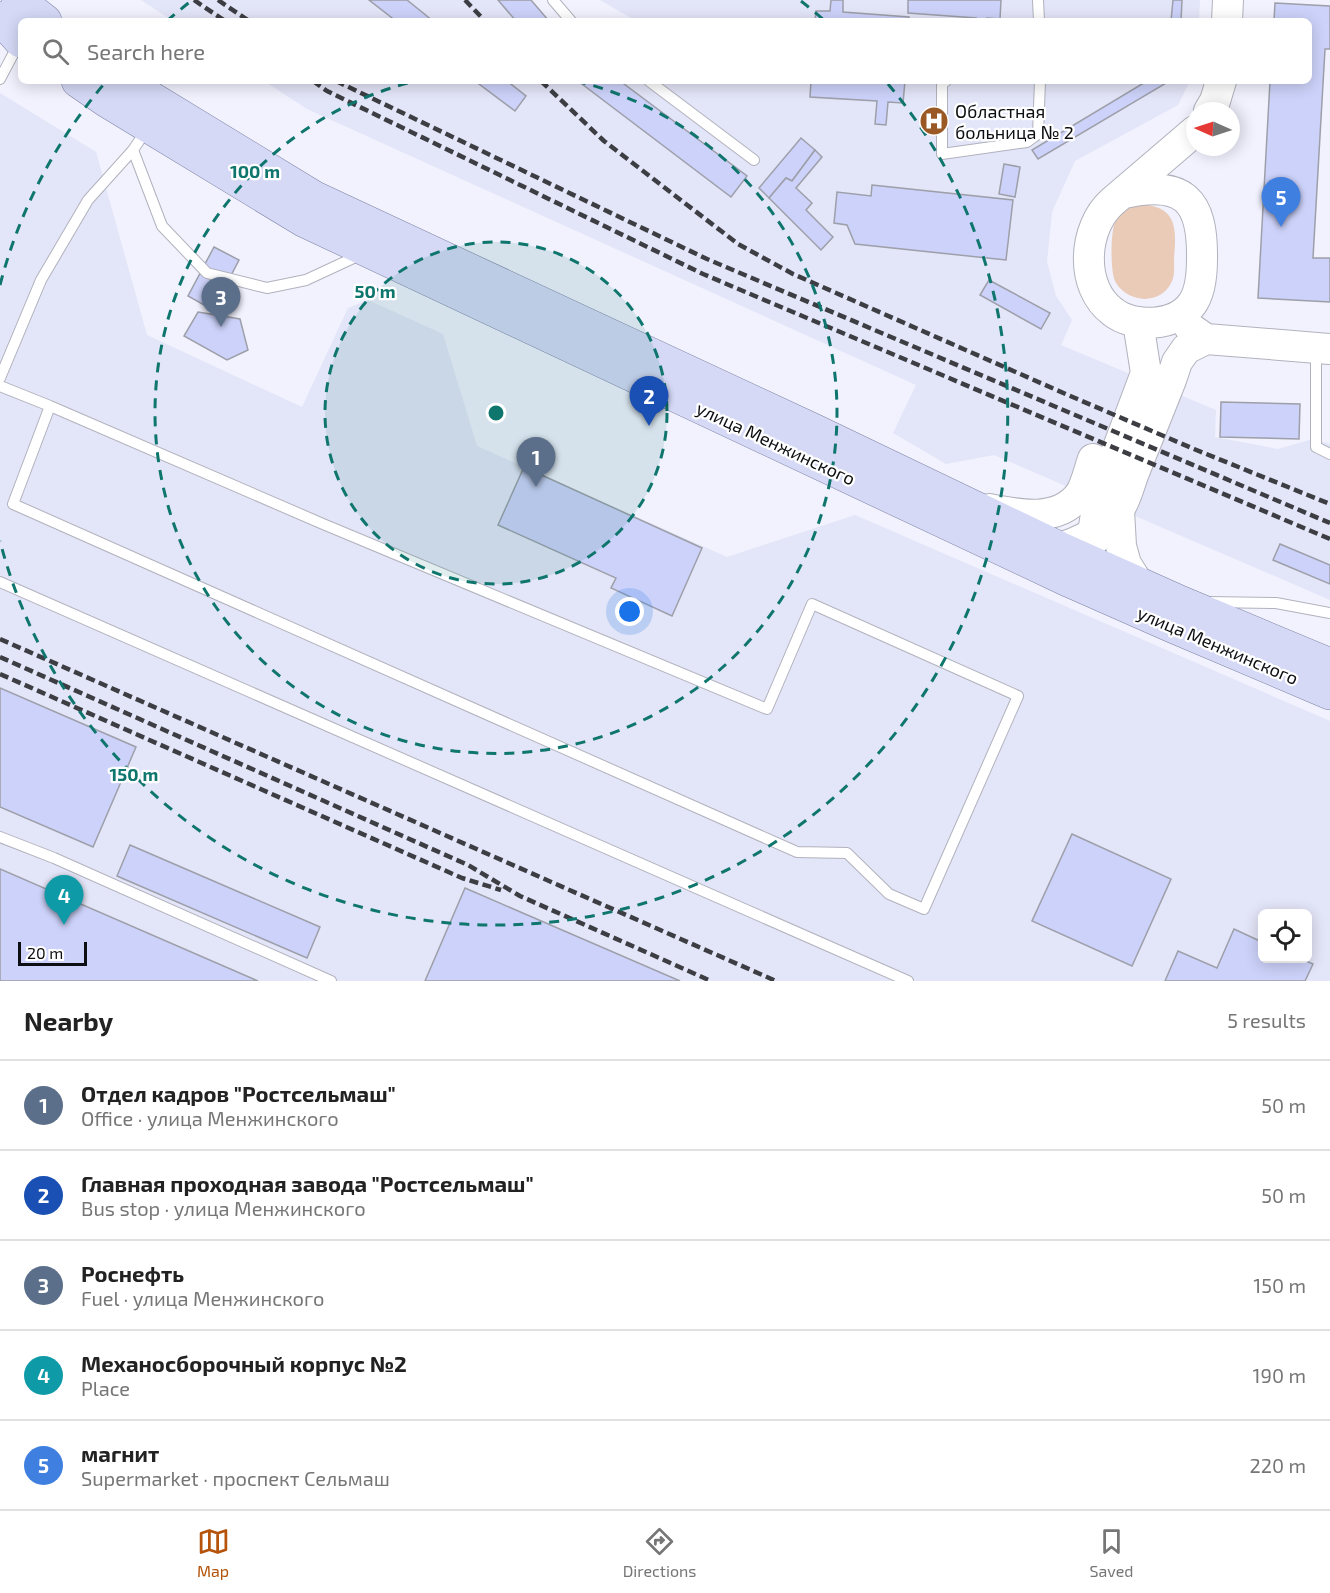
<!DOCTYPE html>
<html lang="en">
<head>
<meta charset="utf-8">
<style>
  body { margin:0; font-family:"Exo 2",sans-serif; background:#f2f2f2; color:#222 }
  .controls { position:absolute; right:18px; bottom:18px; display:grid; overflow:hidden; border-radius:9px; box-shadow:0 3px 15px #0003 }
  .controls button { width:54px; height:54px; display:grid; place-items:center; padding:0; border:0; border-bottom:2px solid #e0e0e0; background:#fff; color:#222; font:30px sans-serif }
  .compass { position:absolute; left:1186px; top:102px; width:54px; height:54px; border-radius:50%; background:#fff; box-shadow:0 3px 15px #0003; rotate:273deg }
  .scale { position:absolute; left:18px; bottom:15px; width:69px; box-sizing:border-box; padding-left:6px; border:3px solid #0d0e11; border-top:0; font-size:16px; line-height:21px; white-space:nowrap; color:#0d0e11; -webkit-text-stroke:4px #fff; paint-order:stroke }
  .you { position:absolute; left:630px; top:612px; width:21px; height:21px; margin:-15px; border:4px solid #fff; border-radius:50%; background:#1a73e8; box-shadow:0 0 0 9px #1a73e833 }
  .badge { display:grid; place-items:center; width:39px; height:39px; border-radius:50%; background:#b45309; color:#fff; font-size:20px; font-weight:700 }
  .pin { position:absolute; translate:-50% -50px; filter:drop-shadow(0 2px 3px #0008) }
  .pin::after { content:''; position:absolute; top:32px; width:21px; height:18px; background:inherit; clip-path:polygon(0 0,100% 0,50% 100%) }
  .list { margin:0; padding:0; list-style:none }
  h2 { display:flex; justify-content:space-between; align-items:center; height:78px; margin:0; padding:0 24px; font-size:26px }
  h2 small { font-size:20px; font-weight:400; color:#767676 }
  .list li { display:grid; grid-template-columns:39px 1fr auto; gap:18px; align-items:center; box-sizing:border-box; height:90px; padding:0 24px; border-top:2px solid #e0e0e0 }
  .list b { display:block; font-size:22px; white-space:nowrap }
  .list p { margin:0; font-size:20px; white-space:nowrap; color:#767676 }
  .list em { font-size:20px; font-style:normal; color:#767676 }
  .icon { flex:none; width:33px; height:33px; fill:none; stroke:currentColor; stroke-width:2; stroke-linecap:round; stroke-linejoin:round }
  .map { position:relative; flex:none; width:1330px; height:981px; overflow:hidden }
  .search { position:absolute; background:#fff; box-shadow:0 3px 15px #0003; left:18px; right:18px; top:18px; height:66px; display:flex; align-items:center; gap:15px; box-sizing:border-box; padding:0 21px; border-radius:9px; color:#767676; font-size:22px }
  .sheet { height:528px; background:#fff }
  nav { display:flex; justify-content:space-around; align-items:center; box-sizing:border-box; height:84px; border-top:2px solid #e0e0e0; background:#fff; font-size:16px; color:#767676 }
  nav a { display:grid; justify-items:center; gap:3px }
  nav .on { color:#b45309 }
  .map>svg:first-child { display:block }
</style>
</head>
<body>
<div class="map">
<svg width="1330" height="981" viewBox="0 0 1330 981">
  <rect width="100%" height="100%" fill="#f1f2fe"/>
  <g fill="#e3e5f8" fill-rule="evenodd">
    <polygon points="141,0 528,0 546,21 173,21"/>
    <polygon points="600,0 1200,0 1199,21 636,21"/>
    <polygon points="264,81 1190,81 1178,105 1075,161 1052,212 1047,262 1056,296 1072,320 1061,345 1216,410 1215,437 1278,449 1313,439 1330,444 1330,600 994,455 946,464 893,433 916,385 307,109"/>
    <path d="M0,93L96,152L147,335L302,407L348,308L368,300L443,334L477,446L727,557L855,515L1330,721V981H0ZM1262,914H1308V958H1262Z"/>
  </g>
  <path fill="#e9cbb8" d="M1138,204C1176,206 1177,225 1174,258C1174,265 1175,275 1172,281C1162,305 1129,304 1116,283C1110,274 1110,230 1116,220C1122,211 1128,208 1138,204Z"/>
  <g fill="#cdd2fa" stroke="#9d9fa9" stroke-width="1.5">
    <polygon points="369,0 407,0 433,21 396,21"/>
    <polygon points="498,0 531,0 549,21 516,21"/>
    <polygon points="831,0 843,0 843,12 909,17 909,21 815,21 816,11 830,11"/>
    <polygon points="908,0 1001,0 1000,19 987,18 987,21 975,21 976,18 908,13"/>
    <polygon points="1173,0 1182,0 1181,21 1171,21"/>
    <polygon points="1275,3 1330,6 1330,49 1325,49 1313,258 1330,258 1330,302 1258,298 1270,81 1309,81 1309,21 1274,21"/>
    <polygon points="475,81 507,81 526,96 515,111"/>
    <polygon points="578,81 620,81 747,176 731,197"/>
    <polygon points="811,81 905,81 903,103 888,102 886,125 875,124 877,101 810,97"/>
    <polygon points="1147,81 1168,82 1038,159 1032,150"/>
    <polygon points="801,138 815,150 792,181 786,178 769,198 759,188"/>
    <polygon points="815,150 822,157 796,188 812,203 806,210 833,237 821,250 769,198 786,178 792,181"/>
    <polygon points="1004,164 1020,167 1015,197 999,194"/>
    <polygon points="872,185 1013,200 1006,260 855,244 847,225 834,223 837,192 871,196"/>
    <polygon points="214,247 239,260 213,310 188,296"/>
    <polygon points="989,280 1050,313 1041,329 980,295"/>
    <polygon points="198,312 240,319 248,350 227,360 184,336"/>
    <polygon points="1221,402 1300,404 1299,439 1220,437"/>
    <polygon points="524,467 702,548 672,616 611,588 616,578 498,525"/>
    <polygon points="1280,544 1330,565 1330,584 1273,560"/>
    <polygon points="0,688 136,747 93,847 0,807"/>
    <polygon points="1072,834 1171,879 1132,966 1032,921"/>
    <polygon points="130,845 320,927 307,958 117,876"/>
    <polygon points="0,869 258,981 0,981"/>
    <polygon points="465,888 680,981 425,981"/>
    <polygon points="1234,929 1262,942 1262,958 1299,958 1313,964 1305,981 1165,981 1178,951 1217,968"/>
  </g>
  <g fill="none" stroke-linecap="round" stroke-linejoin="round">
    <g stroke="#b1b2bd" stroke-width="12">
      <g id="service">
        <polyline points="553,0 571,21"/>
        <polyline points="1038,0 1039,21"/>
        <polyline points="0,79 19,43"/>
        <polyline points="649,81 754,160"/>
        <polyline points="946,81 942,84 942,154 1027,142 1038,134 1040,81"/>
        <polyline points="147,129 133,150 162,226 207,273 267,288 306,280 362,254"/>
        <polyline points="1316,349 1316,447 1330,454"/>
        <polyline points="0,378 41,280 88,200 133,150"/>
        <polyline points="0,386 50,406 323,524 767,709 812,604 1018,696 924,909 889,894 847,853 797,852 13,504 50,406"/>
        <polyline points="0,582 908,981"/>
        <polyline points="1208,602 1276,603 1330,613"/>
        <polyline points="0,837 54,858 331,981"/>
      </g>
    </g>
    <g stroke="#b1b2bd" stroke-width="32">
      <g id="secondary">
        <polyline points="1227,21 1228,0"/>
        <polyline points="1209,111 1215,101 1221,81"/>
        <path d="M1124,193C1184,180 1203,200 1202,259C1202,273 1200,293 1192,304C1176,327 1133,328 1113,312C1079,287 1083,228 1112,202L1195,131"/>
        <polyline points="1190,328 1206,339 1330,349"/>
        <path d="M989,509C1019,515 1059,523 1080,494C1086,485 1089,470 1093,459"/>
        <polyline points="1119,510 1121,546 1126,564 1138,583"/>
        <polyline points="1094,540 1093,533 1098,501 1146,373 1138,322"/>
        <path d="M1041,551C1066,550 1107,531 1120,508C1127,497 1130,482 1135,470C1147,440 1159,410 1171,380L1177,362L1186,349L1206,339"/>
      </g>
    </g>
    <g stroke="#7d81a2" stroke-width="34">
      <g id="primary">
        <polyline points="18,0 45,21"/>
        <polyline points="0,18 21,41"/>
        <polyline points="78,81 107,101 303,220 1070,581 1172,626 1330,693"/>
        <polyline points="123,81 315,198 815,431 1059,548 1182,603 1330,665"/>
      </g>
    </g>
    <use href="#service" stroke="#fff" stroke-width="10"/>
    <use href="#secondary" stroke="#fff" stroke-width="30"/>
    <use href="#primary" stroke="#d5d9f6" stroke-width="33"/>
    <g stroke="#3d3e43" stroke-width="4.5" stroke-dasharray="9 4.5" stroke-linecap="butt">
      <polyline points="194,0 225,21"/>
      <polyline points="218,0 249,21"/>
      <polyline points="465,0 485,21"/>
      <polyline points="313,81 327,91 703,274 1330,539"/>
      <polyline points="336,81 707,259 1330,523"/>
      <polyline points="541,81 604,141 738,244 793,274 1068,395 1194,449 1330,504"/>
      <polyline points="0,639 776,981"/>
      <polyline points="0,657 468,865 520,896 711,981"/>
      <polyline points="0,674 462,878 501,890"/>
    </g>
  </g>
  <circle cx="496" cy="413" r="171" fill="#0f766e" fill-opacity=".12"/>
  <g fill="none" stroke="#0f766e" stroke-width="3" stroke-dasharray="10 8">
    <circle cx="496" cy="413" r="171"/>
    <path d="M576 81A341 341 0 1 1 416 81"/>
    <path d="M0 285A512 512 0 0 1 104 84M167 21A512 512 0 0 1 191 1M801 1A512 512 0 0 1 825 21M888 84A512 512 0 1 1 0 541"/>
  </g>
  <defs>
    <g id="hospital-disc" transform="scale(1.5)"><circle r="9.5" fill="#9a5825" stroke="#fff"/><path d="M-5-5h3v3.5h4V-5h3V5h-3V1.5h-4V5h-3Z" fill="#fff"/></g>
  </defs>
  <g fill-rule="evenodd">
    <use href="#hospital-disc" x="934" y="121"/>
  </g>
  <g text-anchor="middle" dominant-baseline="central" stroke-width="4.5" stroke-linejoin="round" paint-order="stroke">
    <g font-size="18" fill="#0d0e11" stroke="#fff" text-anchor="start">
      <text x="955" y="111">Областная<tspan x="955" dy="21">больница № 2</tspan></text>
    </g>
    <g font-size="18" fill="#0d0e11" stroke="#fff">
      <text transform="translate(776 443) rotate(25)">улица Менжинского</text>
      <text transform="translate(1218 645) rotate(23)">улица Менжинского</text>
    </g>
  </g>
  <circle cx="496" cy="413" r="9" fill="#0f766e" stroke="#fff" stroke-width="3"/>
  <g font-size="18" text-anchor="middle" font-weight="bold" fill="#0f766e" stroke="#fff" stroke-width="4.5" stroke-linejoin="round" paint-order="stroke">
    <text x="255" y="178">100 m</text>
    <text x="375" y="298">50 m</text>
    <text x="134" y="781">150 m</text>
  </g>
</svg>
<div class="controls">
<button><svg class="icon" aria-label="locate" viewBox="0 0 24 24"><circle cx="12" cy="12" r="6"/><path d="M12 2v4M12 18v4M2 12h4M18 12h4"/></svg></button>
</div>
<svg class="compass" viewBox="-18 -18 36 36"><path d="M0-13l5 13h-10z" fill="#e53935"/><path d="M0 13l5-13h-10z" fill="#767676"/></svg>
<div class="scale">20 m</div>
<div class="you"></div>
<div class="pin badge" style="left:536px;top:487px;background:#5c6f8a">1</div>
<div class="pin badge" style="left:649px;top:426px;background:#1a4fb4">2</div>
<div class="pin badge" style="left:221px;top:327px;background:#5c6f8a">3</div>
<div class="pin badge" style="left:64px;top:925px;background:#0f9aa8">4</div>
<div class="pin badge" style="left:1281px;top:227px;background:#3f7fe0">5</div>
<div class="search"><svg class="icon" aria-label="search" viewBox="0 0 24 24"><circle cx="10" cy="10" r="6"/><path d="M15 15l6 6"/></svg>Search here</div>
</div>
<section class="sheet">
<h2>Nearby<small>5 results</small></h2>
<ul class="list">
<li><span class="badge" style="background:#5c6f8a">1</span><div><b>Отдел кадров &quot;Ростсельмаш&quot;</b><p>Office · улица Менжинского</p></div><em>50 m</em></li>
<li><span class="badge" style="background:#1a4fb4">2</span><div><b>Главная проходная завода &quot;Ростсельмаш&quot;</b><p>Bus stop · улица Менжинского</p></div><em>50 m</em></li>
<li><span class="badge" style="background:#5c6f8a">3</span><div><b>Роснефть</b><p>Fuel · улица Менжинского</p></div><em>150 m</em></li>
<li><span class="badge" style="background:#0f9aa8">4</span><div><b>Механосборочный корпус №2</b><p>Place</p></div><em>190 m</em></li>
<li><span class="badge" style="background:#3f7fe0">5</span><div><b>магнит</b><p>Supermarket · проспект Сельмаш</p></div><em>220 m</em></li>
</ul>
</section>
<nav>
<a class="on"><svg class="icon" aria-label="map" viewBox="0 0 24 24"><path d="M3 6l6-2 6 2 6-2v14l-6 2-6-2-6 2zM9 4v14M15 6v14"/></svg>Map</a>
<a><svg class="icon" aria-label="directions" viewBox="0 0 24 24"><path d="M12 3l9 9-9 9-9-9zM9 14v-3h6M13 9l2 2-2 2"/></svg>Directions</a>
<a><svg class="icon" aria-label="saved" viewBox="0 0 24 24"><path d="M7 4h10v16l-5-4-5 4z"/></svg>Saved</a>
</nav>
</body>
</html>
